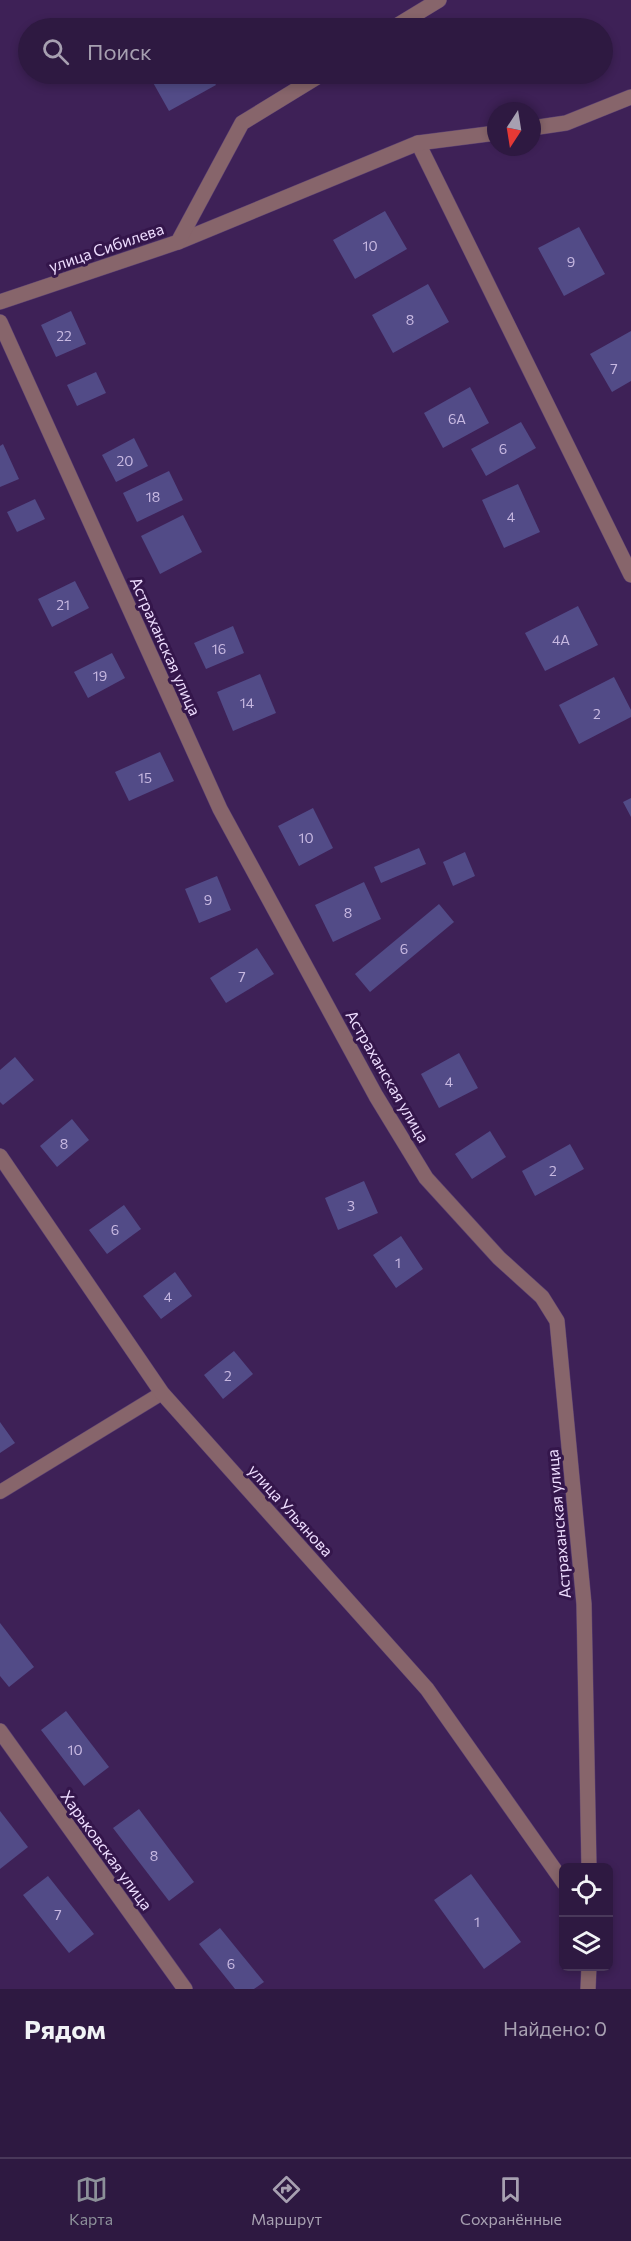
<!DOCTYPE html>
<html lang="ru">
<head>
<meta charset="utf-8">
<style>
  body { margin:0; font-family:Commissioner,sans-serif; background:#3a264c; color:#f1f3f6 }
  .controls { position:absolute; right:18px; bottom:18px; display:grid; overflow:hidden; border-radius:9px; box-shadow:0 3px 9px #0003 }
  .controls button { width:54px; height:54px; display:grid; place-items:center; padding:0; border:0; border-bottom:2px solid #49385a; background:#2e1941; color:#f1f3f6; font:30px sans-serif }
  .compass { position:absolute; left:487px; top:102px; width:54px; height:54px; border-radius:50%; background:#2e1941; box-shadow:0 3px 9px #0003; rotate:192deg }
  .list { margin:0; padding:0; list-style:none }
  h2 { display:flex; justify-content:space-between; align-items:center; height:78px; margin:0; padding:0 24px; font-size:26px }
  h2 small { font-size:20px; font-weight:400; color:#a7a0b1 }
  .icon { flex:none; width:33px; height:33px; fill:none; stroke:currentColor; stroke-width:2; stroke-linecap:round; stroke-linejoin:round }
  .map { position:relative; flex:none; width:631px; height:1989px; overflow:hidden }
  .search { position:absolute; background:#2e1941; box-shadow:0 3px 9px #0003; left:18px; right:18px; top:18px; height:66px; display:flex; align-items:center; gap:15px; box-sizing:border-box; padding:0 21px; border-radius:33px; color:#a7a0b1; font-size:22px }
  .sheet { height:168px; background:#2e1941 }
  nav { display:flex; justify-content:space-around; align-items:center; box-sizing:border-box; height:84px; border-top:2px solid #49385a; background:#2e1941; font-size:16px; color:#a7a0b1 }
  nav a { display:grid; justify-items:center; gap:3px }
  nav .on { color:#8c9099 }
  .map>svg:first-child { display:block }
</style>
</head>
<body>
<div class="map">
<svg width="631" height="1989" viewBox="0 0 631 1989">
  <rect width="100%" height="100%" fill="#3e2157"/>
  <g fill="#524b87">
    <polygon points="160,74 209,74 216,85 169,111 151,79"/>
    <polygon points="385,211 407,249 355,279 333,240"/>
    <polygon points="579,227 605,274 564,296 538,248"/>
    <polygon points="428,284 449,322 393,353 372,315"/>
    <polygon points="71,311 86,344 56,357 41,325"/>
    <polygon points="631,331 631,381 612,392 590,354"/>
    <polygon points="96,372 106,393 77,406 67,385"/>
    <polygon points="470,387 489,423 443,448 424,413"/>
    <polygon points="521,422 536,448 486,476 471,449"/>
    <polygon points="134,438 148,466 116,482 102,455"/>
    <polygon points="3,444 19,479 0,487 0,446"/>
    <polygon points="169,471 183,500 137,522 123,493"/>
    <polygon points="518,484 540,532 504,548 482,500"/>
    <polygon points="35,499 45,519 17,532 7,512"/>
    <polygon points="183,515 202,552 160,574 141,536"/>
    <polygon points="75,581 89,608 52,627 38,599"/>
    <polygon points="578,606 598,645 545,671 525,633"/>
    <polygon points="233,626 244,653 206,669 194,643"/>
    <polygon points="112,653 125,678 88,698 74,672"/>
    <polygon points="260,674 276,713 233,731 217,692"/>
    <polygon points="614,677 631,710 631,717 579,744 559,705"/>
    <polygon points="160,752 174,781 129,801 115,772"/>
    <polygon points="631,798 631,817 623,802"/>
    <polygon points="313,808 333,848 299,866 278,826"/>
    <polygon points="419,848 426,864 381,883 374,867"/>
    <polygon points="465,852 475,876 453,886 443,862"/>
    <polygon points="217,876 231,910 199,923 185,889"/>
    <polygon points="364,882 381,919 333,942 315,905"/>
    <polygon points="439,904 454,922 370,992 355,974"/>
    <polygon points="257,948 274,974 226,1003 210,978"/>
    <polygon points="459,1053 478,1088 439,1108 421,1074"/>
    <polygon points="15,1057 34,1080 3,1105 0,1102 0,1070"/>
    <polygon points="72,1119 89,1140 57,1167 40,1146"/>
    <polygon points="490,1131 506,1157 472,1179 455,1154"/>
    <polygon points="570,1144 584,1169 535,1196 522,1171"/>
    <polygon points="364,1181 378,1213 338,1230 325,1198"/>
    <polygon points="124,1205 141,1229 107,1254 89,1230"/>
    <polygon points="401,1236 423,1269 396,1288 373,1255"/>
    <polygon points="175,1272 192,1296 161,1319 143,1296"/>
    <polygon points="234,1351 253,1374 223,1399 204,1375"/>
    <polygon points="0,1422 15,1443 0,1453"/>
    <polygon points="0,1623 34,1667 9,1687 0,1676"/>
    <polygon points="66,1711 109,1767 84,1786 41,1730"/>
    <polygon points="139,1809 194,1882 169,1901 113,1828"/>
    <polygon points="0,1811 28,1847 0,1869"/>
    <polygon points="471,1874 521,1942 484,1969 434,1900"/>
    <polygon points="48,1876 94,1934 69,1953 23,1895"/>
    <polygon points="220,1928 264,1982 254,1989 235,1989 199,1944"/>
  </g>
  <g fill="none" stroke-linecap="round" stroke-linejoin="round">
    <g stroke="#5a3f72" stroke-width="15">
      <polyline id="service" points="0,1492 162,1393"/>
    </g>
    <g stroke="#5a3f72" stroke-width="16">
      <g id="minor">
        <polyline points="393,28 439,0"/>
        <polyline points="532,128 566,123 631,97"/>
        <polyline points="418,143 631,575"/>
        <polyline points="178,242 418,143 496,133"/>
        <polyline points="0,302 178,242 242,123 322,74"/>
        <polyline points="0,322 220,809 376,1096 426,1178 499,1258 542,1297 557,1321 584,1604 589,1868"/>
        <polyline points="0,1156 162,1393 427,1689 564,1883"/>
        <polyline points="0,1731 185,1989"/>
        <polyline points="588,1989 589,1966"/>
      </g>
    </g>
    <use href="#service" stroke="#87656b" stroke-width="14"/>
    <use href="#minor" stroke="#87656b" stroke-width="15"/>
  </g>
  <g text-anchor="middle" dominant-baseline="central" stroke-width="6" stroke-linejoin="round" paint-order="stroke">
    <g font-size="14" fill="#c7b8e1">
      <text x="370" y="245">10</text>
      <text x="571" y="261">9</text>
      <text x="410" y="319">8</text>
      <text x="64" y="335">22</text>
      <text x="614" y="368">7</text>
      <text x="457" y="418">6А</text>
      <text x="503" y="448">6</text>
      <text x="125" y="460">20</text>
      <text x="153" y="496">18</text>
      <text x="511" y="516">4</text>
      <text x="63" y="604">21</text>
      <text x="561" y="639">4А</text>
      <text x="219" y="648">16</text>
      <text x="100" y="675">19</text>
      <text x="247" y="702">14</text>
      <text x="597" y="713">2</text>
      <text x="145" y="777">15</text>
      <text x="306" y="837">10</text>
      <text x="208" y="899">9</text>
      <text x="348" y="912">8</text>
      <text x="404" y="948">6</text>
      <text x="242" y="976">7</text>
      <text x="449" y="1081">4</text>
      <text x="64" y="1143">8</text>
      <text x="553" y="1170">2</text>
      <text x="351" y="1205">3</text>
      <text x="115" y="1229">6</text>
      <text x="398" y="1262">1</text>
      <text x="168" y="1296">4</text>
      <text x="228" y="1375">2</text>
      <text x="75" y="1749">10</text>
      <text x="154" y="1855">8</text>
      <text x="58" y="1914">7</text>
      <text x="477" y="1921">1</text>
      <text x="231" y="1963">6</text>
    </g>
    <g font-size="16" fill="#edf" stroke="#34164b">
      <text transform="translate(106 247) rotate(-19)">улица Сибилева</text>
      <text transform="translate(166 646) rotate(66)">Астраханская улица</text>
      <text transform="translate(388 1076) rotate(60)">Астраханская улица</text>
      <text transform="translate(291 1510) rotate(48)">улица Ульянова</text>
      <text transform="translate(558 1524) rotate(-95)">Астраханская улица</text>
      <text transform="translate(107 1850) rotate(54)">Харьковская улица</text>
    </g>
  </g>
</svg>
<div class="controls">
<button><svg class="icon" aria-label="locate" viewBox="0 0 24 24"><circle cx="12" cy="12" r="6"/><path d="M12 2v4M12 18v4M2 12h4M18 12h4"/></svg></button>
<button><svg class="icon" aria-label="layers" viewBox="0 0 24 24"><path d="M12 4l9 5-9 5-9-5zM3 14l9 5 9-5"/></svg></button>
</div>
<svg class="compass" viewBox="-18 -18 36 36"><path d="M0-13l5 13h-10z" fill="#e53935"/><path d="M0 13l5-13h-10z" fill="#a7a0b1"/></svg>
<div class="search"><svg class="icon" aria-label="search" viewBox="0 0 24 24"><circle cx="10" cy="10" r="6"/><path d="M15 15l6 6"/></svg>Поиск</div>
</div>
<section class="sheet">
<h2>Рядом<small>Найдено: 0</small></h2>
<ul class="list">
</ul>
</section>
<nav>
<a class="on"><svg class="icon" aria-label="map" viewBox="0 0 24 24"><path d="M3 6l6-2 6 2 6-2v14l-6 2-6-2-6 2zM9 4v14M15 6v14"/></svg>Карта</a>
<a><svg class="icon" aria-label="directions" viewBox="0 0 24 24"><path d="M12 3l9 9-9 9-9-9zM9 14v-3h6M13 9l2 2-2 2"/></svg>Маршрут</a>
<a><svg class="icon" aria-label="saved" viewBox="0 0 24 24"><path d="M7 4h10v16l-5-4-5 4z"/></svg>Сохранённые</a>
</nav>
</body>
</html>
